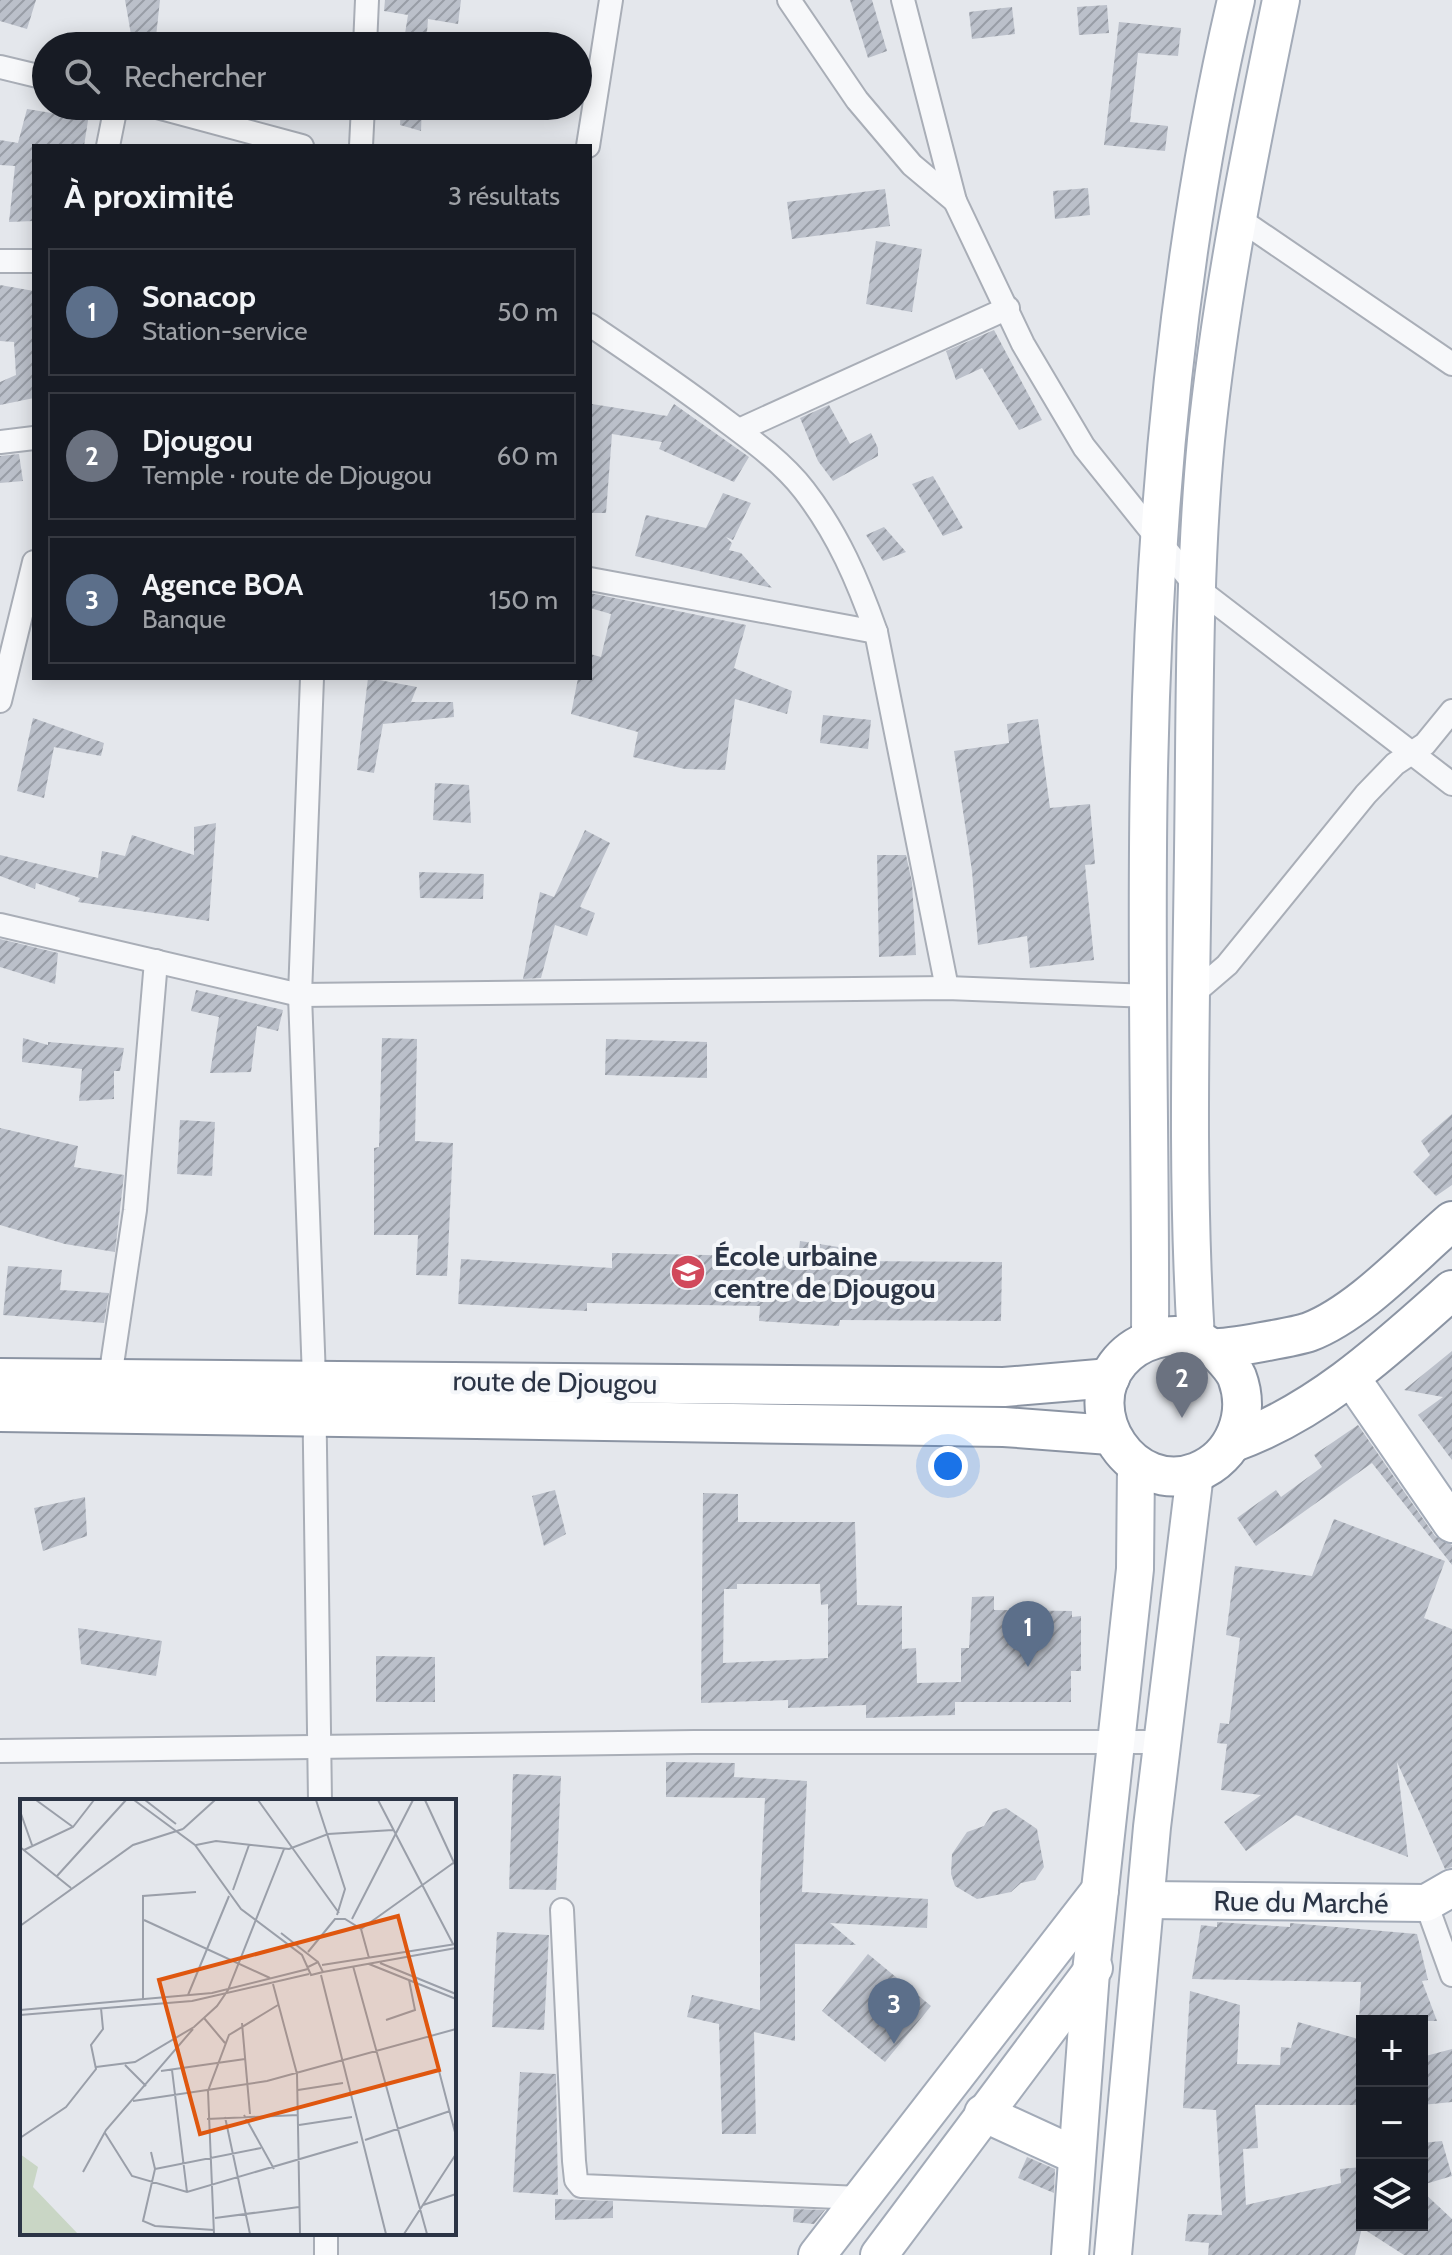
<!DOCTYPE html>
<html lang="fr">
<head>
<meta charset="utf-8">
<style>
  body { margin:0; font-family:Cabin,sans-serif; background:#20242c; color:#f1f3f6 }
  .controls { position:absolute; right:24px; bottom:24px; display:grid; overflow:hidden; border-radius:0px; box-shadow:0 4px 20px #0003 }
  .controls button { width:72px; height:72px; display:grid; place-items:center; padding:0; border:0; border-bottom:2px solid #363941; background:#171b24; color:#f1f3f6; font:40px sans-serif }
  .you { position:absolute; left:948px; top:1466px; width:28px; height:28px; margin:-20px; border:6px solid #fff; border-radius:50%; background:#1a73e8; box-shadow:0 0 0 12px #1a73e833 }
  .badge { display:grid; place-items:center; width:52px; height:52px; border-radius:50%; background:#d1495b; color:#fff; font-size:26px; font-weight:700 }
  .pin { position:absolute; translate:-50% -66px; filter:drop-shadow(0 2px 4px #0008) }
  .pin::after { content:''; position:absolute; top:42px; width:28px; height:24px; background:inherit; clip-path:polygon(0 0,100% 0,50% 100%) }
  .list { margin:0; padding:0; list-style:none }
  h2 { display:flex; justify-content:space-between; align-items:center; height:104px; margin:0; padding:0 32px; font-size:34px }
  h2 small { font-size:26px; font-weight:400; color:#9ea1a6 }
  .list li { display:grid; grid-template-columns:52px 1fr auto; gap:24px; align-items:center; box-sizing:border-box; height:128px; margin:0 16px 16px; padding:0 16px; border:2px solid #363941; border-radius:0px }
  .list b { display:block; font-size:30px; white-space:nowrap }
  .list p { margin:0; font-size:26px; white-space:nowrap; color:#9ea1a6 }
  .list em { font-size:26px; font-style:normal; color:#9ea1a6 }
  .icon { flex:none; width:44px; height:44px; fill:none; stroke:currentColor; stroke-width:2; stroke-linecap:round; stroke-linejoin:round }
  .map { position:relative; flex:none; width:1452px; height:2255px; overflow:hidden }
  .search { position:absolute; background:#171b24; box-shadow:0 4px 20px #0003; left:32px; top:32px; width:560px; height:88px; display:flex; align-items:center; gap:20px; box-sizing:border-box; padding:0 28px; border-radius:44px; color:#9ea1a6; font-size:30px }
  .panel { position:absolute; background:#171b24; box-shadow:0 4px 20px #0003; left:32px; top:144px; width:560px; height:536px; border-radius:0px }
  .map>svg:first-child { display:block }
</style>
</head>
<body>
<div class="map">
<svg width="1452" height="2255" viewBox="0 0 1452 2255">
  <defs>
    <pattern id="building-hatch" width="6" height="6" patternUnits="userSpaceOnUse" patternTransform="scale(2)"><rect width="6" height="6" fill="#bbc0ca"/><path d="M-1 1l2-2M0 6l6-6M5 7l2-2" fill="none" stroke="#989da6"/></pattern>
  </defs>
  <rect width="100%" height="100%" fill="#e4e7ec"/>
  <g fill="url(#building-hatch)" fill-rule="evenodd">
    <polygon points="0,0 36,0 27,29 0,21"/>
    <polygon points="125,0 160,0 155,46 133,46"/>
    <polygon points="385,0 461,0 458,24 428,19 426,46 403,46 408,15 384,11"/>
    <polygon points="850,0 872,0 887,51 868,58"/>
    <polygon points="1107,5 1109,33 1079,35 1077,7"/>
    <polygon points="1012,7 1015,34 972,39 969,12"/>
    <polygon points="1119,22 1181,28 1178,56 1138,53 1130,122 1168,126 1165,151 1104,145"/>
    <polygon points="401,106 422,106 421,131 400,125"/>
    <polygon points="27,109 64,115 89,114 84,146 34,146 34,221 9,222 15,166 0,165 0,140 18,143"/>
    <polygon points="1088,188 1090,215 1055,219 1053,191"/>
    <polygon points="885,189 890,226 792,239 787,202"/>
    <polygon points="876,241 922,249 912,312 866,304"/>
    <polygon points="0,285 34,291 34,398 0,405 0,382 16,375 14,342 0,341"/>
    <polygon points="994,330 1042,420 1019,430 982,368 956,380 946,351"/>
    <polygon points="592,404 667,416 674,404 749,457 734,482 659,449 662,442 612,434 606,513 590,513"/>
    <polygon points="829,405 850,444 871,433 878,448 878,456 833,481 818,461 800,418"/>
    <polygon points="19,454 23,481 0,483 0,456"/>
    <polygon points="933,476 963,528 943,536 912,484"/>
    <polygon points="723,493 751,503 733,540 726,537 732,543 729,550 741,553 772,588 635,556 646,515 706,528"/>
    <polygon points="884,527 906,552 883,561 866,535"/>
    <polygon points="590,593 746,625 734,668 792,691 787,714 735,699 725,770 685,769 633,757 638,732 571,714 578,678 590,678 590,654 601,657 611,614 590,608"/>
    <polygon points="368,678 417,687 411,702 453,702 454,717 383,724 374,773 357,770"/>
    <polygon points="823,715 871,720 868,749 820,743"/>
    <polygon points="33,718 104,743 101,756 54,747 44,798 17,791"/>
    <polygon points="1038,719 1050,808 1090,804 1095,864 1085,865 1094,960 1030,968 1027,936 978,945 972,871 954,751 1009,743 1007,724"/>
    <polygon points="435,783 469,785 471,823 433,820"/>
    <polygon points="216,823 209,921 78,902 80,898 36,883 35,889 0,876 0,855 98,878 102,851 125,856 132,835 194,855 194,827"/>
    <polygon points="585,830 610,843 580,907 595,913 587,936 555,925 541,978 523,979 540,892 554,897"/>
    <polygon points="877,855 906,855 912,882 916,955 879,957"/>
    <polygon points="419,872 484,874 483,899 420,898"/>
    <polygon points="0,939 58,953 55,984 0,967"/>
    <polygon points="196,990 283,1010 278,1031 257,1026 251,1072 210,1073 219,1017 191,1011"/>
    <polygon points="23,1038 48,1045 48,1042 124,1048 120,1071 114,1071 114,1099 79,1101 82,1069 22,1062"/>
    <polygon points="382,1038 417,1039 415,1141 453,1143 447,1276 416,1275 418,1235 374,1235 374,1148 379,1147"/>
    <polygon points="606,1039 707,1042 707,1078 605,1075"/>
    <polygon points="1452,1114 1452,1185 1436,1196 1413,1172 1430,1155 1421,1141"/>
    <polygon points="180,1120 215,1122 212,1176 177,1174"/>
    <polygon points="0,1128 78,1146 74,1167 124,1175 115,1252 65,1244 0,1225"/>
    <polygon points="800,1241 845,1248 842,1261 1002,1262 1001,1321 840,1320 839,1326 759,1321 760,1306 587,1303 587,1311 458,1304 461,1259 612,1268 612,1253 798,1257"/>
    <polygon points="8,1266 62,1270 60,1290 109,1293 104,1323 3,1315"/>
    <polygon points="1452,1351 1452,1460 1418,1415 1443,1397 1404,1390"/>
    <polygon points="1358,1425 1435,1536 1452,1545 1452,1565 1372,1463 1256,1546 1237,1518 1276,1490 1281,1497 1322,1467 1314,1455"/>
    <polygon points="555,1490 566,1534 544,1546 532,1496"/>
    <path d="M703,1493L738,1494V1522H855L857,1605L902,1606V1649L916,1648L917,1683L961,1682V1648H969L972,1597L994,1596V1610L1072,1611V1617L1081,1616V1671H1071V1702H955V1715L866,1718V1705L788,1708V1700L701,1703ZM737,1584H820L821,1605L828,1604V1658L723,1663L724,1589H737Z"/>
    <polygon points="85,1497 87,1536 43,1551 34,1508"/>
    <polygon points="1334,1519 1445,1561 1424,1618 1452,1629 1452,1867 1445,1869 1397,1762 1408,1857 1296,1815 1246,1851 1224,1822 1261,1795 1221,1790 1227,1744 1217,1743 1220,1723 1229,1724 1240,1638 1226,1635 1235,1566 1312,1576"/>
    <polygon points="78,1628 162,1641 156,1676 81,1664"/>
    <polygon points="376,1656 435,1657 435,1702 376,1702"/>
    <polygon points="666,1762 735,1763 734,1777 807,1781 802,1892 928,1899 927,1928 830,1923 856,1945 795,1944 795,2041 754,2032 756,2134 722,2134 719,2024 687,2017 692,1995 760,2010 760,1892 765,1798 666,1797"/>
    <polygon points="513,1774 561,1776 556,1890 509,1889"/>
    <polygon points="1006,1808 1037,1829 1044,1867 1035,1880 1021,1883 1011,1892 977,1899 955,1886 951,1874 952,1854 967,1832 984,1826 993,1812"/>
    <polygon points="1217,1922 1290,1927 1290,1923 1417,1934 1428,1980 1422,1981 1437,2021 1359,2021 1361,1982 1192,1979 1201,1925 1217,1927"/>
    <polygon points="497,1932 549,1935 544,2030 492,2027"/>
    <polygon points="868,1954 931,2006 885,2062 822,2011"/>
    <polygon points="1190,1991 1240,2005 1237,2064 1280,2065 1281,2047 1291,2048 1298,2022 1362,2040 1362,2105 1255,2105 1258,2148 1243,2149 1246,2205 1341,2183 1340,2169 1362,2167 1362,2225 1422,2225 1422,2191 1452,2219 1452,2255 1404,2255 1362,2228 1355,2255 1208,2255 1209,2243 1185,2241 1188,2214 1222,2215 1216,2110 1183,2108"/>
    <polygon points="1452,2049 1452,2102 1422,2105 1422,2057"/>
    <polygon points="520,2072 556,2074 558,2195 513,2192"/>
    <polygon points="1442,2141 1452,2176 1422,2185 1422,2143"/>
    <polygon points="1027,2157 1055,2169 1054,2193 1018,2178"/>
    <polygon points="555,2199 613,2201 613,2218 555,2220"/>
    <polygon points="794,2209 825,2210 814,2224 793,2222"/>
  </g>
  <g fill="none" stroke-linecap="round" stroke-linejoin="round">
    <g stroke="#a9aeb7" stroke-width="26">
      <g id="minor">
        <polyline points="789,0 857,100 912,165 955,201"/>
        <polyline points="903,0 955,201 1023,344 1084,447 1197,588 1452,784"/>
        <polyline points="365,46 367,0"/>
        <polyline points="0,67 46,78"/>
        <polyline points="153,106 302,146"/>
        <polyline points="108,146 116,106"/>
        <polyline points="361,146 363,106"/>
        <polyline points="588,146 611,0"/>
        <polyline points="1238,218 1452,364"/>
        <polyline points="0,261 34,261"/>
        <path d="M590,325C636,356 682,387 726,421C753,441 783,463 804,490C838,534 858,581 876,632L947,988"/>
        <polyline points="739,430 1008,308"/>
        <polyline points="0,442 34,438"/>
        <polyline points="590,579 876,632"/>
        <polyline points="312,678 300,995 314,1378 320,1801"/>
        <polyline points="0,701 34,562"/>
        <polyline points="0,925 300,995 947,988 1150,996"/>
        <polyline points="1192,995 1227,965 1366,794 1395,764 1425,744 1452,711"/>
        <polyline points="110,1378 135,1210 156,961"/>
        <polyline points="0,1751 694,1742 1162,1742"/>
        <polyline points="1426,1903 1452,1975"/>
        <polyline points="562,1910 574,2161 576,2180 581,2186 860,2198"/>
        <polyline points="326,2233 326,2255"/>
      </g>
    </g>
    <g stroke="#a3abb8" stroke-width="40">
      <g id="primary">
        <path d="M1196,1339C1186,1177 1191,1015 1193,852C1195,715 1193,577 1206,440C1221,292 1251,146 1281,0"/>
        <path d="M1150,1341C1151,1151 1145,962 1149,772C1154,514 1177,252 1236,0"/>
        <polyline points="1350,1376 1452,1524"/>
        <polyline points="1146,1900 1426,1903 1452,1888"/>
        <polyline points="983,2113 1077,2156"/>
        <polyline points="817,2255 1100,1890"/>
        <polyline points="879,2255 1094,1968"/>
        <polyline points="1070,2255 1091,1972 1135,1569 1136,1466"/>
        <polyline points="1113,2255 1152,1827 1195,1473"/>
      </g>
    </g>
    <g stroke="#8b94a3" stroke-width="42">
      <g id="trunk">
        <path d="M1215,1349C1222,1357 1233,1367 1237,1377C1251,1414 1235,1457 1197,1472C1133,1497 1076,1412 1120,1361C1138,1340 1171,1330 1197,1340C1203,1342 1208,1347 1214,1348C1223,1350 1298,1336 1309,1332C1359,1313 1411,1256 1452,1221"/>
        <polyline points="0,1378 1004,1387 1110,1378"/>
        <polyline points="0,1412 1004,1427 1110,1435"/>
        <path d="M1234,1442C1318,1412 1386,1349 1452,1290"/>
      </g>
    </g>
    <use href="#minor" stroke="#f7f8fa" stroke-width="22"/>
    <use href="#primary" stroke="#fff" stroke-width="36"/>
    <use href="#trunk" stroke="#fff" stroke-width="38"/>
  </g>
  <defs>
    <g id="school-disc" transform="scale(1.8)"><circle r="9.5" fill="#d1495b" stroke="#f4f6f9"/><path d="M0-5L7-2L0 1L-7-2ZM-4 1L0 2.5L4 1V4Q0 6-4 4Z" fill="#fff"/></g>
  </defs>
  <g fill-rule="evenodd">
    <use href="#school-disc" x="688" y="1272"/>
  </g>
  <g text-anchor="middle" dominant-baseline="central" stroke-width="8" stroke-linejoin="round" paint-order="stroke">
    <g font-size="28" font-weight="bold" fill="#2b3445" stroke="#f4f6f9" text-anchor="start">
      <text x="714" y="1256">École urbaine<tspan x="714" dy="32">centre de Djougou</tspan></text>
    </g>
    <g font-size="28" fill="#2b3445" stroke="#f4f6f9">
      <text transform="translate(555 1382) rotate(1)">route de Djougou</text>
      <text transform="translate(1301 1902) rotate(1)">Rue du Marché</text>
    </g>
  </g>
  <g transform="translate(20 1799)">
    <rect width="436" height="436" fill="#e4e7ec"/>
    <path d="M0,355L18,368L13,388L58,435H0Z" fill="#c9d6c5"/>
    <path fill="none" stroke="#9a9fa9" stroke-width="2" d="M16,1L53,28M114,1L175,46L221,110L282,156L291,176L303,173L298,163L288,168M125,1L156,25M238,1L319,114M296,1L325,90L317,116M358,1L433,145M405,1L436,68M0,12L12,46M163,30L195,1M176,46L196,42L269,50L308,35L373,31M0,48L51,89M4,51L53,28L74,1M37,77L106,1M213,91L229,46M332,120L393,1M124,121L250,179M0,127L113,46L163,30M341,130L436,62M261,134L298,163M288,153L315,120H325L341,130L349,159M360,164L436,195M349,165L436,200M302,166L436,145M333,167L407,435M303,173L436,149M301,176L366,435M396,184L436,337M253,185L277,275L280,435M168,196L209,97M123,200V97L176,93M0,211L192,194L288,170M0,216L172,202L289,175M184,219L205,244M366,221L395,211L389,181M222,224L230,315M105,266L126,287M76,268L115,263L174,228L197,207L208,191L264,50M152,271L167,393M141,272L225,260M278,291L323,284M113,302L247,282L436,230M224,316L254,370M205,318L230,435M187,320L278,316M279,326L332,318M85,334L112,377L167,393L338,343M0,339L46,308L76,270L71,246L83,230L81,209M345,341L430,312M131,353L135,370L123,422L135,427L194,431M135,370L241,349M63,373L86,331L173,230M403,406L436,395M195,419L279,408M194,435L188,292L209,236L258,206M384,435L436,355"/>
    <path fill="#df570f" fill-opacity="0.15" stroke="#df570f" stroke-width="4" d="M378,117L419,271L180,335L139,181Z"/>
    <rect width="436" height="436" fill="none" stroke="#2b3445" stroke-width="4"/>
  </g>
</svg>
<div class="controls">
<button>+</button>
<button>−</button>
<button><svg class="icon" aria-label="layers" viewBox="0 0 24 24"><path d="M12 4l9 5-9 5-9-5zM3 14l9 5 9-5"/></svg></button>
</div>
<div class="you"></div>
<div class="pin badge" style="left:1028px;top:1667px;background:#5c6f8a">1</div>
<div class="pin badge" style="left:1182px;top:1418px;background:#6b7280">2</div>
<div class="pin badge" style="left:894px;top:2044px;background:#5c6f8a">3</div>
<div class="search"><svg class="icon" aria-label="search" viewBox="0 0 24 24"><circle cx="10" cy="10" r="6"/><path d="M15 15l6 6"/></svg>Rechercher</div>
<section class="panel">
<h2>À proximité<small>3 résultats</small></h2>
<ul class="list">
<li><span class="badge" style="background:#5c6f8a">1</span><div><b>Sonacop</b><p>Station-service</p></div><em>50 m</em></li>
<li><span class="badge" style="background:#6b7280">2</span><div><b>Djougou</b><p>Temple · route de Djougou</p></div><em>60 m</em></li>
<li><span class="badge" style="background:#5c6f8a">3</span><div><b>Agence BOA</b><p>Banque</p></div><em>150 m</em></li>
</ul>
</section>
</div>
</body>
</html>
